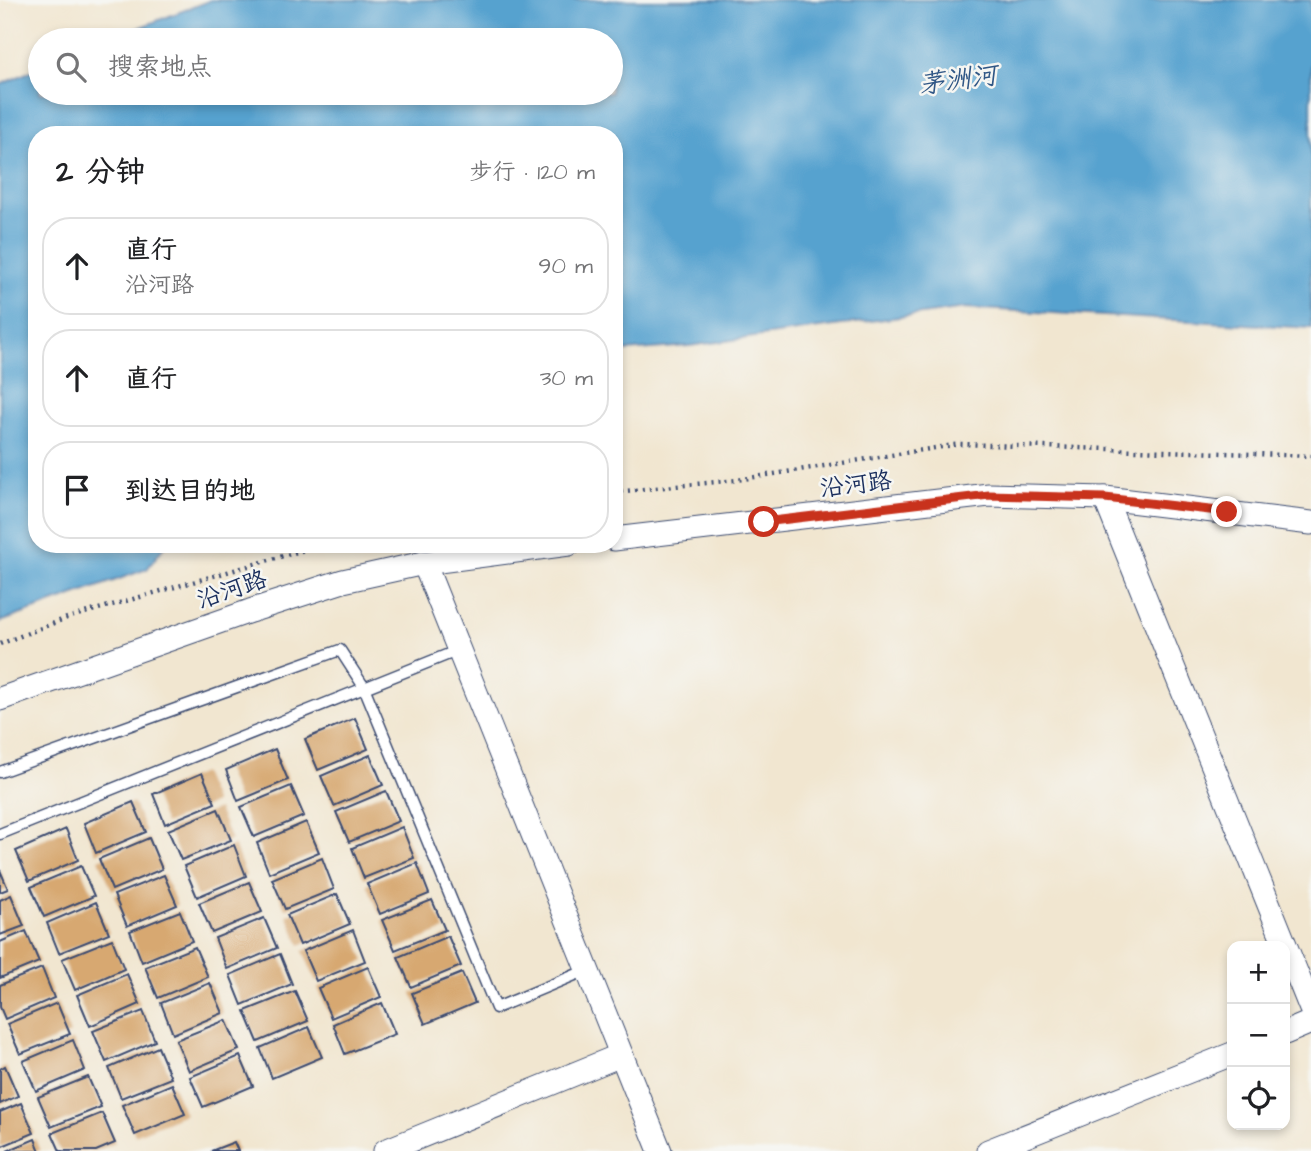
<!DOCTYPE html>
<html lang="zh">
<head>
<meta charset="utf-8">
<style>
  body { margin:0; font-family:"Architects Daughter","LXGW WenKai TC",sans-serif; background:#f2f2f2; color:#202124 }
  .controls { position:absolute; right:21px; bottom:21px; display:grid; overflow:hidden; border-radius:14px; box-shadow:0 4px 10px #0003 }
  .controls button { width:63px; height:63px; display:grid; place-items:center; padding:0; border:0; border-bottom:2px solid #e0e0e0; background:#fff; color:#202124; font:35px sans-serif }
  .stop { position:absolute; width:21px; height:21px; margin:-16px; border:5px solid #c8321e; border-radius:50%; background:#fff }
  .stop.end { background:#c8321e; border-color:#fff; box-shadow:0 2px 7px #0008 }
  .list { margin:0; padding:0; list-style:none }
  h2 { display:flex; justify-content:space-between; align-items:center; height:91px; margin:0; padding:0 28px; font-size:30px }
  h2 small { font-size:23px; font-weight:400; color:#757577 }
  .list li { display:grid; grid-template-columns:46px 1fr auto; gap:21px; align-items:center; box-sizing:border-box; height:98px; margin:0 14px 14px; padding:0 14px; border:2px solid #e0e0e0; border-radius:28px }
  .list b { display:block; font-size:26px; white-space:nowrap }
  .list p { margin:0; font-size:23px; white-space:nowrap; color:#757577 }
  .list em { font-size:23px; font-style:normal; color:#757577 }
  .icon { flex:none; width:38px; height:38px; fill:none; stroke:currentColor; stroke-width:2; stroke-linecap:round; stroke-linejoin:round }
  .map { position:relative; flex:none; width:1311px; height:1151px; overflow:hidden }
  .search { position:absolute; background:#fff; box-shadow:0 4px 10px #0003; left:28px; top:28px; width:595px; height:77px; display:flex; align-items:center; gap:18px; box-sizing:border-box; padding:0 24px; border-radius:38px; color:#757577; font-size:26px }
  .panel { position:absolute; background:#fff; box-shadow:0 4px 10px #0003; left:28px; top:126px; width:595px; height:427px; border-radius:28px }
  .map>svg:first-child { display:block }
</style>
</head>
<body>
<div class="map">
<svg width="1311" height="1151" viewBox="0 0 1311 1151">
  <rect width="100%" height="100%" fill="#f6f6f2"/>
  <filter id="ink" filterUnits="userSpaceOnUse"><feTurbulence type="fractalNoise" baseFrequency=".0143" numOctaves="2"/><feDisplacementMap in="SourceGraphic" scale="14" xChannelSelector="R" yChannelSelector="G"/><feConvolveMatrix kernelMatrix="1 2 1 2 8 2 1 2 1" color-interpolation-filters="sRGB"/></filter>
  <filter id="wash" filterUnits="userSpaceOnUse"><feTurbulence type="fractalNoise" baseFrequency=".00686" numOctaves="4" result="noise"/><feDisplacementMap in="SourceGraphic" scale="28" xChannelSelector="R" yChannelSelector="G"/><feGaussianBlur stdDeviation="1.57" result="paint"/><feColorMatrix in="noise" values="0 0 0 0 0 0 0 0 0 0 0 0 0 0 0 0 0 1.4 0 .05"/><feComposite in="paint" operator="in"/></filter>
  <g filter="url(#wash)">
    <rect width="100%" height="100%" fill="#f1e6d0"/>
    <polygon fill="#57a2cf" stroke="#396896" stroke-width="2" points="211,0 1311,0 1311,328 965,308 689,346 614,352 614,135 37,135 37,544 166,544 147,569 0,622 0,85 40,67 40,93 611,93 611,40 107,40"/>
    <g id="blocks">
      <g fill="#d7a871">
        <polygon points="355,718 368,749 318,770 305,739"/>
        <polygon points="275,749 288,780 238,801 226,770"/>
        <polygon points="370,755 383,785 334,806 321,776"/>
        <polygon points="202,773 215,803 165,824 153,794"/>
        <polygon points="291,786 304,816 254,837 241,807"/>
        <polygon points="386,791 399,821 349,842 336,812"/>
        <polygon points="133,802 146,832 96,853 84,823"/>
        <polygon points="218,809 231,840 181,860 168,830"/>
        <polygon points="306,822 319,852 269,873 257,843"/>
        <polygon points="402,827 414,858 364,878 352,848"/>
        <polygon points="66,829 78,860 29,881 16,851"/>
        <polygon points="149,838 162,869 112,890 99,859"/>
        <polygon points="234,845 246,876 197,897 184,866"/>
        <polygon points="322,858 334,889 285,909 272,879"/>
        <polygon points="417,863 429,894 380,914 367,884"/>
        <polygon points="81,866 94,896 44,917 31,887"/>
        <polygon points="0,870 8,889 0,892"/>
        <polygon points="164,875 177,905 127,926 114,895"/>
        <polygon points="249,882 262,912 212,933 199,903"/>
        <polygon points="337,894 350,924 300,945 287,915"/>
        <polygon points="11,895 24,926 0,935 0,900"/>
        <polygon points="432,900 445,930 395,950 382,920"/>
        <polygon points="96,902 109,933 59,953 47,923"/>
        <polygon points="180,911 192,941 142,962 130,931"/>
        <polygon points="264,918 277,948 227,969 215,938"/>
        <polygon points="353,930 365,961 316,981 303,951"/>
        <polygon points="26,931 39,962 0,978 0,942"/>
        <polygon points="448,936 461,966 411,987 398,957"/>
        <polygon points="112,939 124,969 75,990 62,959"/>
        <polygon points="195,947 208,977 158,998 145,967"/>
        <polygon points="280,954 292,984 242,1005 230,975"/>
        <polygon points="368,967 381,997 331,1018 318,988"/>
        <polygon points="42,968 54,998 5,1019 0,1007 0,985"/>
        <polygon points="462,973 475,1003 425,1024 412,993"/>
        <polygon points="127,974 140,1004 90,1026 77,995"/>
        <polygon points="210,983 223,1013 173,1034 161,1003"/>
        <polygon points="295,991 308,1021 258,1042 245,1011"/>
        <polygon points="57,1003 70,1034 20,1054 7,1024"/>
        <polygon points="382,1003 395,1034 345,1054 333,1024"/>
        <polygon points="143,1011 155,1041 106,1062 93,1031"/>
        <polygon points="226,1020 239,1050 189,1071 176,1040"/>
        <polygon points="309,1027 322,1057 272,1078 260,1048"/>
        <polygon points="73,1040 85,1070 36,1091 23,1061"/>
        <polygon points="158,1047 171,1078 121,1098 109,1068"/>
        <polygon points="240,1056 253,1086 203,1107 190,1077"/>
        <polygon points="5,1066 18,1096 0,1104 0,1069"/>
        <polygon points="88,1077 101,1107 51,1127 38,1097"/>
        <polygon points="172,1084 185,1114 135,1135 122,1105"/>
        <polygon points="21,1103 34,1133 0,1147 0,1112"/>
        <polygon points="102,1113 115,1143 96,1151 60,1151 52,1133"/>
        <polygon points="35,1139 40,1151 7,1151"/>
        <polygon points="234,1142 238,1151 211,1151"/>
      </g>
    </g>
  </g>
  <g filter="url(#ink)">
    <use href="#blocks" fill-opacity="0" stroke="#3b4a6f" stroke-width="2"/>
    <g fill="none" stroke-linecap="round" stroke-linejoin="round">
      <g stroke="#3b4a6f" stroke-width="13">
        <g id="lane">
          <polyline points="0,772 340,650 364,687 496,1008 587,970"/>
          <polyline points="0,834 459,650"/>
        </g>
      </g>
      <g stroke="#3b4a6f" stroke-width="25">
        <g id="street">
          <polyline points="1105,498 1311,1009"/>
          <polyline points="614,539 989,495 1105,498 1311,523"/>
          <polyline points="424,563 660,1151"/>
          <polyline points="0,699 250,611 343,581 424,563 569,544"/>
          <polyline points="1285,1033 1311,1022"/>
          <polyline points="385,1151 621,1055"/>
          <polyline points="988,1151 1232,1054"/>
        </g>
      </g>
      <g stroke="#3b4a6f" stroke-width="4.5" stroke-dasharray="2 5" stroke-linecap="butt">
        <polyline points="614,492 737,480 960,444 1311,456"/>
        <polyline points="0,644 67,618 325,544"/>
      </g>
      <use href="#lane" stroke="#fff" stroke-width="10"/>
      <use href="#street" stroke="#fff" stroke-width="23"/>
    </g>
  </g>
  <g fill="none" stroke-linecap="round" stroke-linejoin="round" filter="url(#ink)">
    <polyline stroke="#c8321e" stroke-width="9" points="764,522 989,495 1105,498 1227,512"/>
  </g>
  <g text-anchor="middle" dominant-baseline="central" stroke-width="5" stroke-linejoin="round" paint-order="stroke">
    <g font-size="24" fill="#1b2f5e" stroke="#f6f6f2">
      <text transform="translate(856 485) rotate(-7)">沿河路</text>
      <text transform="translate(232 590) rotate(-19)">沿河路</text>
    </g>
    <g font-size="26" font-style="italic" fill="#305786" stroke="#f6f6f2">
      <text transform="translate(958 80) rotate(-7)">茅洲河</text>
    </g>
  </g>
</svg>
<div class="controls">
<button>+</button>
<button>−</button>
<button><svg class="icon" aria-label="locate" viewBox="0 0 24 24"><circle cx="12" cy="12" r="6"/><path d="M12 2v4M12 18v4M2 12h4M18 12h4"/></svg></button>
</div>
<div class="stop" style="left:764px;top:522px"></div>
<div class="stop end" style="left:1227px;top:512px"></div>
<div class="search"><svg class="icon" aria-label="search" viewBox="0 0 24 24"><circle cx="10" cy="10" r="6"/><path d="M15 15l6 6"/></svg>搜索地点</div>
<section class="panel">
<h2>2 分钟<small>步行 · 120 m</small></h2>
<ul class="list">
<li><svg class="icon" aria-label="ahead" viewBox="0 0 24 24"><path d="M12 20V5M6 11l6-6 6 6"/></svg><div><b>直行</b><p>沿河路</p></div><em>90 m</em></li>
<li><svg class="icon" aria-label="ahead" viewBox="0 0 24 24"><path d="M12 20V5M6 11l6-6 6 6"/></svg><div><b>直行</b></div><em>30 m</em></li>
<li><svg class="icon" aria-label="arrive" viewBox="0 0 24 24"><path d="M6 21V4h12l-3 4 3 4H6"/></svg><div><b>到达目的地</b></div></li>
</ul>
</section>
</div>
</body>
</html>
